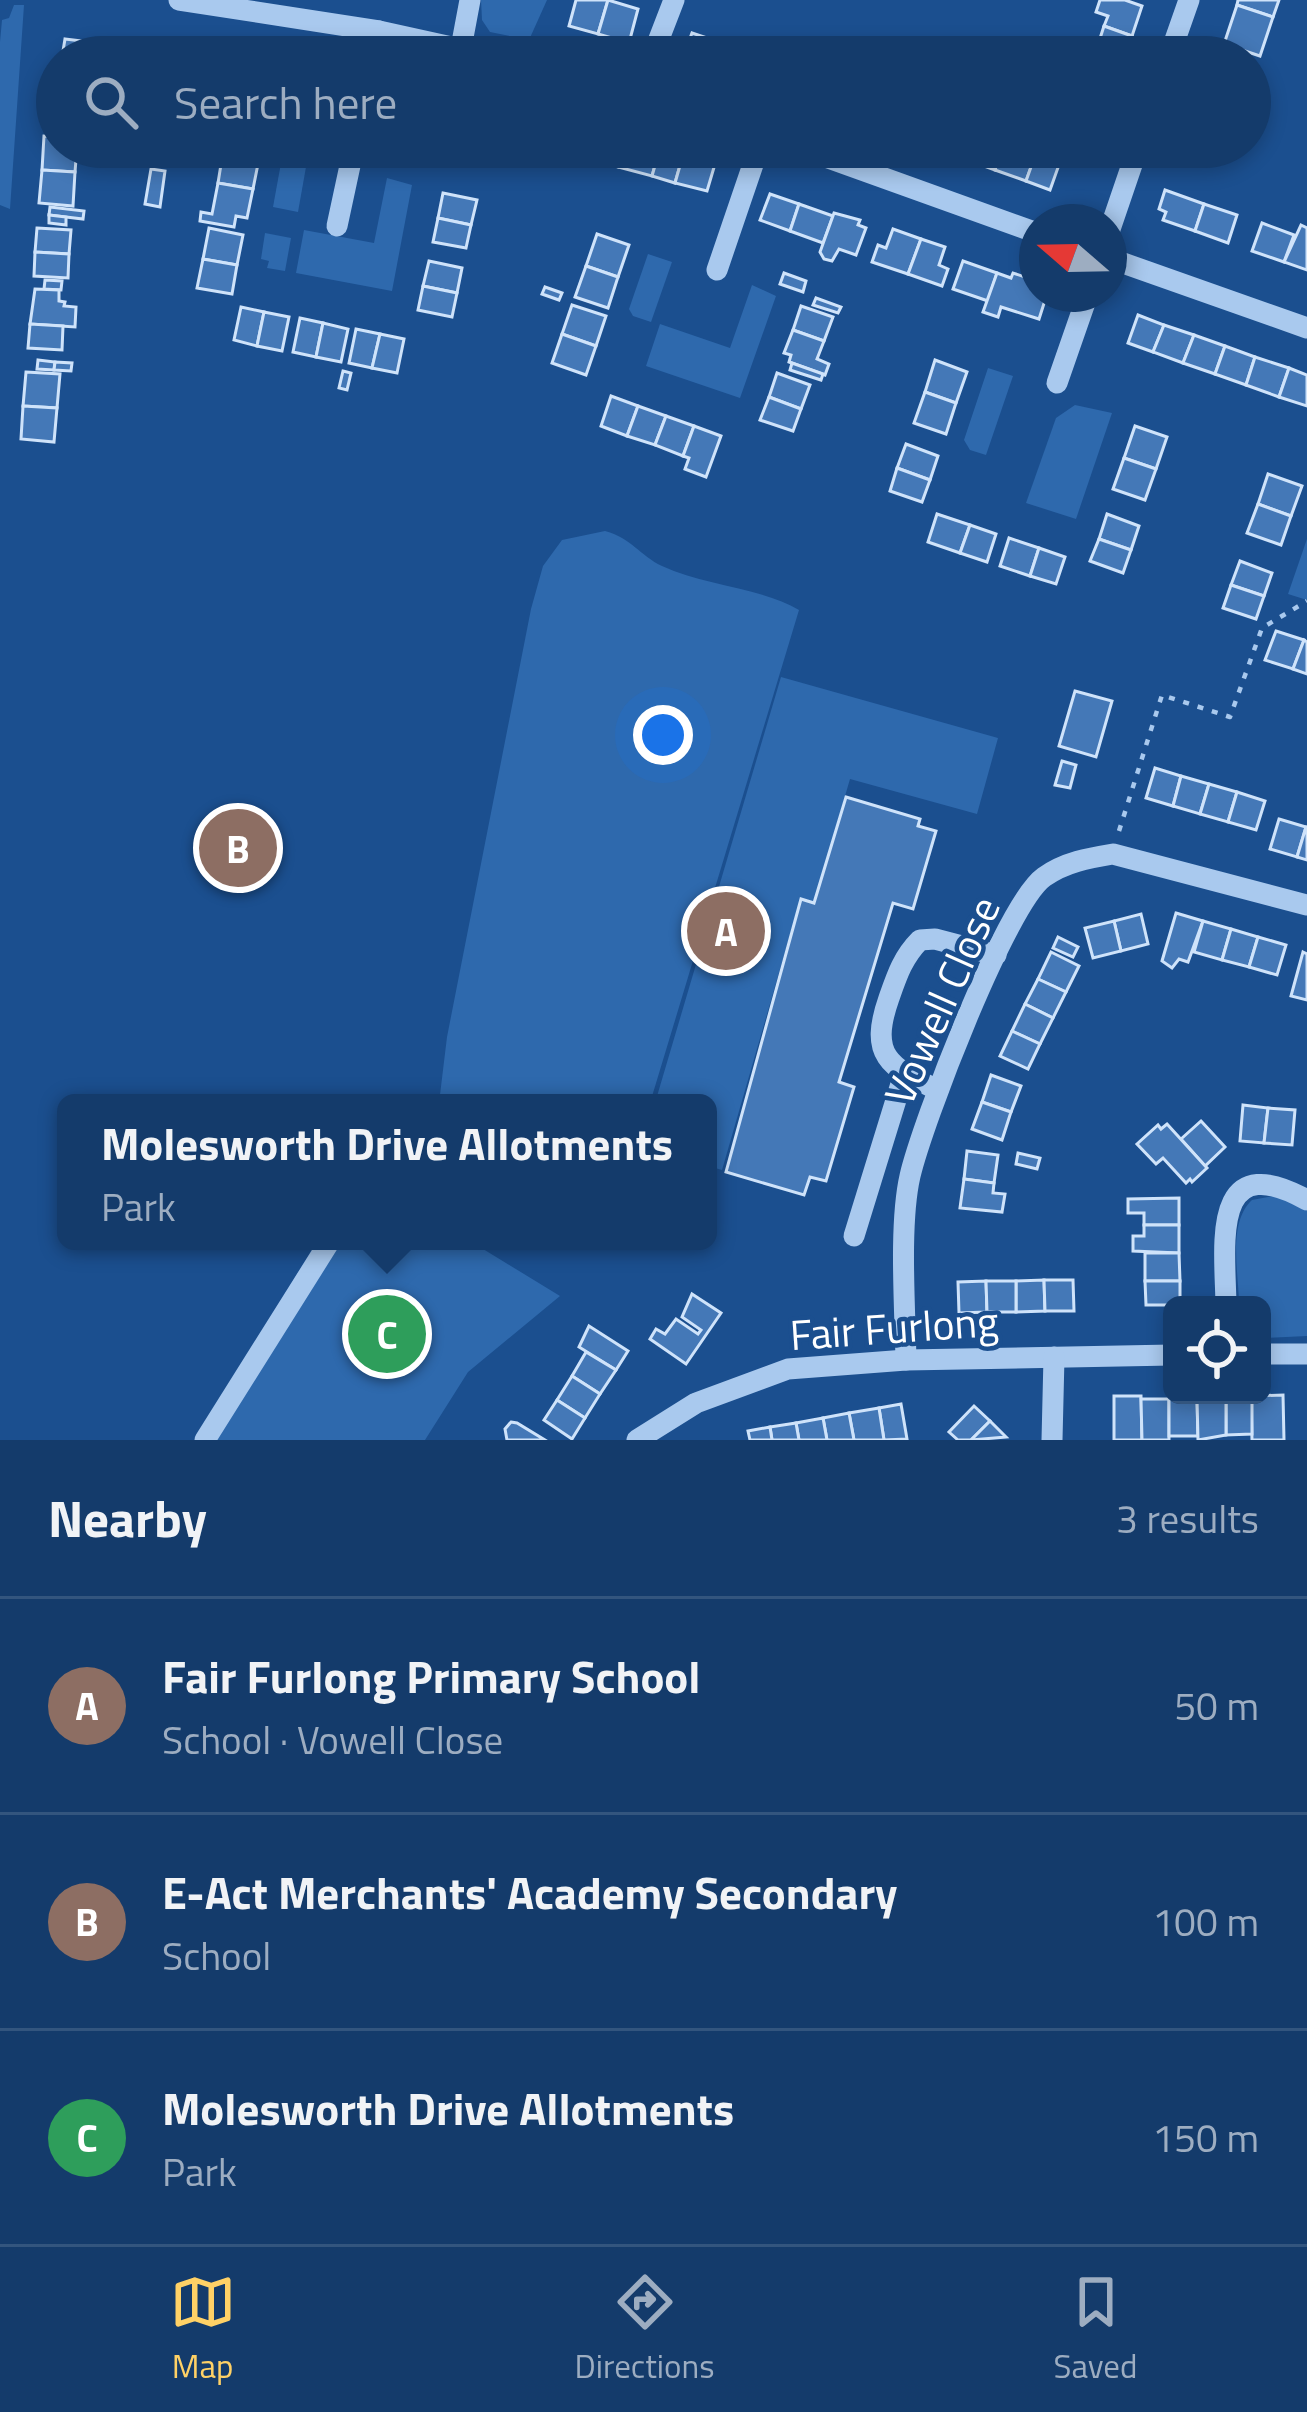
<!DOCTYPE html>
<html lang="en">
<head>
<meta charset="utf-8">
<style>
  body { margin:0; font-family:"Titillium Web",sans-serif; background:#1d4271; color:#f1f3f6 }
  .controls { position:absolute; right:36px; bottom:36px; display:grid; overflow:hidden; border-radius:18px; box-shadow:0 6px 18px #0003 }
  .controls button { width:108px; height:108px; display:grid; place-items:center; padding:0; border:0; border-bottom:3px solid #33557e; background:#143b6b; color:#f1f3f6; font:60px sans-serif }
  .compass { position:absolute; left:1019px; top:204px; width:108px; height:108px; border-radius:50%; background:#143b6b; box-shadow:0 6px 18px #0003; rotate:290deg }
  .you { position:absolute; left:663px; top:735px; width:42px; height:42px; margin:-30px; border:9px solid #fff; border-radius:50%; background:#1a73e8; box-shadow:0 0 0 18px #1a73e833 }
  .badge { display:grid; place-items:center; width:78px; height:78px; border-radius:50%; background:#ffd166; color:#fff; font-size:39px; font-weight:700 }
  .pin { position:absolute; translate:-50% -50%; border:6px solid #fff; box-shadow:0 3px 12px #0006 }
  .popup { position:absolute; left:57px; top:1094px; width:660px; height:156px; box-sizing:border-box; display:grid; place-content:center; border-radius:18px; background:#143b6b; filter:drop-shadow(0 3px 9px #0005); font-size:39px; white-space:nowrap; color:#9dadc1 }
  .popup b { font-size:45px; color:#f1f3f6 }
  .popup::after { content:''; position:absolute; left:50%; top:100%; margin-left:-24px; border:24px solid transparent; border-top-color:#143b6b }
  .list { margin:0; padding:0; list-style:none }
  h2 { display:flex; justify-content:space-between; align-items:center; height:156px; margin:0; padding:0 48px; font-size:51px }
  h2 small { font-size:39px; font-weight:400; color:#9dadc1 }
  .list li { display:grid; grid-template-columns:78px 1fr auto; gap:36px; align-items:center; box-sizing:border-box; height:216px; padding:0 48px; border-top:3px solid #33557e }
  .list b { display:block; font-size:45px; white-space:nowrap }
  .list p { margin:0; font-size:39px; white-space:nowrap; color:#9dadc1 }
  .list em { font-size:39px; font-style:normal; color:#9dadc1 }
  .icon { flex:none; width:66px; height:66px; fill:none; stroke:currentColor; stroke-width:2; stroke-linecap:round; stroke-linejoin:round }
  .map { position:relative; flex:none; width:1307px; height:1440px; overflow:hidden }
  .search { position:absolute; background:#143b6b; box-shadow:0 6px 18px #0003; left:36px; right:36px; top:36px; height:132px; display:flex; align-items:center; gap:30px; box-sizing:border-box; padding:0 42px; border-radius:66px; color:#9dadc1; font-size:45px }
  .sheet { height:804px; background:#143b6b }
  nav { display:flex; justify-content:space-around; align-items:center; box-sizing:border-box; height:168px; border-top:3px solid #33557e; background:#143b6b; font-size:33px; color:#9dadc1 }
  nav a { display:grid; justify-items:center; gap:6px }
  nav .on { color:#ffd166 }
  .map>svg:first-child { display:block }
</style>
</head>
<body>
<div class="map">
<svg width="1307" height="1440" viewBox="0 0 1307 1440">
  <rect width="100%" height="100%" fill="#1b4f8f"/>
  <g fill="#2e69ad">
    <polygon points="481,0 547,0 529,40 490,32 482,20"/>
    <polygon points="14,5 24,5 10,209 0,205 0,42 2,20 9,18"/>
    <polygon points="281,163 306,167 298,212 273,207"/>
    <polygon points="387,178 412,185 392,291 296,273 304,230 374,243"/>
    <polygon points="265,233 291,238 285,271 267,268 269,261 261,259"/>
    <polygon points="648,254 672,262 651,322 633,316 629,309"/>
    <polygon points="752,285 776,296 740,398 646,366 660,324 730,348"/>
    <polygon points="988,368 1013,376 986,455 970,450 964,440"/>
    <polygon points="1075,405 1112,413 1076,519 1026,503 1056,418"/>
    <path d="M605,531C633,539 639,555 662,566C705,586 763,588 799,610L650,1103H439L447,1037L531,609L543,566L562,540Z"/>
    <polygon points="1307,539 1307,600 1288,594"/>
    <polygon points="781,677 998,738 977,814 850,779 814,902 800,900 722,1170 708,1166 708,1103 655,1103"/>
    <path d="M1278,1195L1307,1211V1336L1262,1338V1305H1239C1239,1274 1227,1223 1252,1200Z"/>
    <polygon points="317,1241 470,1241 560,1296 468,1372 425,1440 197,1440"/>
  </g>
  <g fill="#4478b7" stroke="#cfe3fa" stroke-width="3">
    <polygon points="576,0 608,0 598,34 569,26"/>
    <polygon points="608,0 638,9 629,43 598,34"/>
    <polygon points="1100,0 1125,0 1142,6 1132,36 1104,26 1108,16 1096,12"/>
    <polygon points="1238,0 1279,0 1273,17 1237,5"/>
    <polygon points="1237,5 1273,17 1260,56 1224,44"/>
    <polygon points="1104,26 1132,36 1125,57 1094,57"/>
    <polygon points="692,33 716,41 710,57 683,57"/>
    <polygon points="65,39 99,43 98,57 62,57"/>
    <polygon points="716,41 747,52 745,57 710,57"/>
    <polygon points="167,42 196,46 195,57 165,57"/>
    <polygon points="99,43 134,48 133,57 98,57"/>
    <polygon points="196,46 222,49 221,57 195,57"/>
    <polygon points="44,136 57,137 57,147 77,147 75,172 42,170"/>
    <polygon points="555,147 589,147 586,158"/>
    <polygon points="589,147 623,147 618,167 586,158"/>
    <polygon points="623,147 660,148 652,176 618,167"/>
    <polygon points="932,147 969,147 965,159"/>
    <polygon points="969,147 1002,147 995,170 965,159"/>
    <polygon points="1002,147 1036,153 1026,181 995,170"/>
    <polygon points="660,148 683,155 675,183 652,176"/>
    <polygon points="223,152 259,159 253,189 218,183"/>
    <polygon points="1036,153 1060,162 1050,190 1026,181"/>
    <polygon points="683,155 715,164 707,191 675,183"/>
    <polygon points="151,169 165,171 160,207 145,204"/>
    <polygon points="42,170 75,172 73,206 39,203"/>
    <polygon points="218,183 253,189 247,218 236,216 234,227 200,221 201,212 212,214"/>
    <polygon points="1165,190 1204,204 1195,231 1163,220 1166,212 1159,209"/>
    <polygon points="443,193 477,200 471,225 438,218"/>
    <polygon points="770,194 799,204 790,231 760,220"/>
    <polygon points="799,204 833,216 823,243 790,231"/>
    <polygon points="1204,204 1237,215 1228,243 1195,231"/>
    <polygon points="50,207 84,211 83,219 49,215"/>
    <polygon points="834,213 860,220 858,225 866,228 856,255 839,249 832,261 824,259 820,252"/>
    <polygon points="49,215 66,217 66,225 49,223"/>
    <polygon points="438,218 471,225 466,248 433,242"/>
    <polygon points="1262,223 1294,235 1284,262 1252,251"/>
    <polygon points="1301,225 1307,228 1307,270 1284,262"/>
    <polygon points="37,228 71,230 69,254 35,252"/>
    <polygon points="209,228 243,235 237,265 203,259"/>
    <polygon points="893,229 921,239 908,274 872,262 878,245 886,248"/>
    <polygon points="597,234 629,245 618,277 586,266"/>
    <polygon points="921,239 945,247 939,265 948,269 942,286 908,274"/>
    <polygon points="35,252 69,254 68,278 34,276"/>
    <polygon points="203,259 237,265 232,294 197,288"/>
    <polygon points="429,261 462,268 457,293 423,286"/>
    <polygon points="963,261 997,273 988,301 953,289"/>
    <polygon points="586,266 618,277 608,308 575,297"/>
    <polygon points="784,273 806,281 803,292 780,284"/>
    <polygon points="997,273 1011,278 1013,273 1037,281 1037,294 1047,294 1039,319 1001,307 998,317 983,312"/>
    <polygon points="45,280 62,281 61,290 44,289"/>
    <polygon points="423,286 457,293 452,317 418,310"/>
    <polygon points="545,287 562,293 559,300 542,294"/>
    <polygon points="35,289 59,290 59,301 65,302 64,306 76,307 75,327 30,324"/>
    <polygon points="816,298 841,307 838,313 813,305"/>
    <polygon points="572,305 606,316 596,346 562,334"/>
    <polygon points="801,306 833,317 824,341 793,330"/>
    <polygon points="241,307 264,312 257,346 234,340"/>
    <polygon points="264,312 289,317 282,351 257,346"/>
    <polygon points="1138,315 1164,325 1153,352 1128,343"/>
    <polygon points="300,318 323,323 316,357 293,352"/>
    <polygon points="323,323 348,329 341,362 316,357"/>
    <polygon points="30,324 63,326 62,350 28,348"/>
    <polygon points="1164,325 1194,335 1183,363 1153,352"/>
    <polygon points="356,329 380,334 372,368 349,363"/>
    <polygon points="793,330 824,341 817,359 829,364 825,375 789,362 791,355 784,353"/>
    <polygon points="380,334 404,339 397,373 372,368"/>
    <polygon points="562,334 596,346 586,375 552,363"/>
    <polygon points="1194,335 1225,346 1215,374 1183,363"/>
    <polygon points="1225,346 1255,357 1246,385 1215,374"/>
    <polygon points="1255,357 1289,368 1279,397 1246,385"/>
    <polygon points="38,360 55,362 54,370 37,369"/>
    <polygon points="935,360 967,372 956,403 925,392"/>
    <polygon points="55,362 72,363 71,371 54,370"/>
    <polygon points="792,363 823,374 821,380 790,370"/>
    <polygon points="1289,368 1307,375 1307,406 1279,397"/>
    <polygon points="343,371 351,373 347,390 339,388"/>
    <polygon points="26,372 60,374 57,408 23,406"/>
    <polygon points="777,373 810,385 801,409 769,397"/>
    <polygon points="925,392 956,403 946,434 914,423"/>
    <polygon points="611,396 638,406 627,436 601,426"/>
    <polygon points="769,397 801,409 793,431 760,420"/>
    <polygon points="23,406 57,408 54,442 21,439"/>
    <polygon points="638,406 666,416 655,445 627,436"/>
    <polygon points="666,416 694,426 683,456 655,445"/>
    <polygon points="694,426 721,436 706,477 685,469 689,458 683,456"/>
    <polygon points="1135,426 1167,437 1156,469 1124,458"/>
    <polygon points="906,444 938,456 930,480 897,468"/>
    <polygon points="1124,458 1156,469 1145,500 1113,489"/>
    <polygon points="897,468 930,480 922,502 890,491"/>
    <polygon points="1268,474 1302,486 1291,516 1258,504"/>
    <polygon points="1258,504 1291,516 1281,545 1247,533"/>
    <polygon points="937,514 970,525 960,553 928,542"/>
    <polygon points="1107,514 1139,526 1131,550 1099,539"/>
    <polygon points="970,525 996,534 987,562 960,553"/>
    <polygon points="1009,538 1039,548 1030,576 1000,566"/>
    <polygon points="1099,539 1131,550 1123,573 1090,561"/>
    <polygon points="1039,548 1065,557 1056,584 1030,576"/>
    <polygon points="1240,561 1272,573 1264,596 1231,585"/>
    <polygon points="1231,585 1264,596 1256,619 1223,608"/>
    <polygon points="1276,631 1304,640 1293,669 1265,660"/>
    <polygon points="1304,640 1307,642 1307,674 1293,669"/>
    <polygon points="1075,691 1112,701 1096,757 1059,746"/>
    <polygon points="1062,761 1076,765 1070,788 1055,785"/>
    <polygon points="1155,768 1181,776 1173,806 1146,798"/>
    <polygon points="1181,776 1209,784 1200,814 1173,806"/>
    <polygon points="1209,784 1237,792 1228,822 1200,814"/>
    <polygon points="1237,792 1265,801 1256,830 1228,822"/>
    <polygon points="846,797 920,819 918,826 936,831 913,909 893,903 839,1082 854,1087 826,1181 810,1177 804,1195 726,1172 801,899 814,903"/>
    <polygon points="1279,819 1306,827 1297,857 1270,849"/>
    <polygon points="1306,827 1307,827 1307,860 1297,857"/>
    <polygon points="1176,913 1203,921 1188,962 1179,959 1172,968 1162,961"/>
    <polygon points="1141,914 1148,944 1121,951 1114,921"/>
    <polygon points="1114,921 1121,951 1093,958 1085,928"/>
    <polygon points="1203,921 1231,929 1222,960 1194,952"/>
    <polygon points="1231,929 1258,937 1249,967 1222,960"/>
    <polygon points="1058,937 1078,947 1073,957 1053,948"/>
    <polygon points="1258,937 1286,945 1277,975 1249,967"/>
    <polygon points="1051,952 1079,966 1066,992 1038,979"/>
    <polygon points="1303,952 1307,954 1307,1000 1291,996"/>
    <polygon points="1038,979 1066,992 1053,1018 1025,1004"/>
    <polygon points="1025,1004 1053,1018 1040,1044 1012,1031"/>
    <polygon points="1012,1031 1040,1044 1028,1069 1000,1056"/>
    <polygon points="991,1075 1021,1086 1011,1112 982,1102"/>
    <polygon points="982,1102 1011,1112 1002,1140 972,1129"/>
    <polygon points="1243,1105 1268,1108 1264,1143 1240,1141"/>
    <polygon points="1268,1108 1295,1110 1292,1145 1264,1143"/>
    <polygon points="1201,1121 1225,1147 1205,1166 1181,1139"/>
    <polygon points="1167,1124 1207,1168 1192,1182 1190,1179 1186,1183 1163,1158 1156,1164 1137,1144 1158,1125 1161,1129"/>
    <polygon points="967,1151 998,1155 994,1183 964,1179"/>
    <polygon points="1018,1153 1040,1158 1037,1169 1016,1164"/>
    <polygon points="964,1179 994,1183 993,1193 1005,1194 1002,1212 960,1208"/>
    <polygon points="1179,1198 1179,1225 1144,1225 1144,1213 1128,1213 1128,1199"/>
    <polygon points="1144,1225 1179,1225 1179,1253 1133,1251 1133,1236 1144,1236"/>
    <polygon points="1145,1253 1179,1253 1180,1281 1145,1281"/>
    <polygon points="1044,1280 1045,1311 1016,1312 1016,1281"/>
    <polygon points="1044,1280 1073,1280 1074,1311 1045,1311"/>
    <polygon points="986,1281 987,1312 959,1313 958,1282"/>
    <polygon points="986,1281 1016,1281 1016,1312 987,1312"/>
    <polygon points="1145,1281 1180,1281 1180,1305 1146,1305"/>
    <polygon points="692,1294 721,1313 686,1364 650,1339 656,1329 665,1334 676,1319 698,1334 701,1330 682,1317"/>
    <polygon points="589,1326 628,1351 616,1370 579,1347"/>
    <polygon points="586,1352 616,1370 600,1394 572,1376"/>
    <polygon points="572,1376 600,1394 585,1418 557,1400"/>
    <polygon points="1283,1395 1284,1440 1252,1440 1251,1396"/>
    <polygon points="1114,1396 1141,1396 1142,1440 1114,1440"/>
    <polygon points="1252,1398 1252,1434 1226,1435 1226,1399"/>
    <polygon points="1141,1399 1169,1399 1169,1440 1142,1440"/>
    <polygon points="1169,1399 1197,1399 1198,1436 1169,1436"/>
    <polygon points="1197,1399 1226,1399 1226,1435 1198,1440"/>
    <polygon points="557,1400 585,1418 572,1439 544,1420"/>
    <polygon points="901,1404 907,1439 884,1440 879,1408"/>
    <polygon points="974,1406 990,1421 971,1440 958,1440 949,1432"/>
    <polygon points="879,1408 884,1440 854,1440 849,1413"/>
    <polygon points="849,1413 854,1440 827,1440 823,1418"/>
    <polygon points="823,1418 827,1440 799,1440 796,1423"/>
    <polygon points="990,1421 1006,1437 971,1440"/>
    <polygon points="511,1422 517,1423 545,1440 507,1440 505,1429"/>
    <polygon points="796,1423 799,1440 772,1440 770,1427"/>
    <polygon points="770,1427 772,1440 750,1440 748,1431"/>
  </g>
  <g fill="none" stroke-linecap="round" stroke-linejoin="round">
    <polyline stroke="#a9c9ee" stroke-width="4.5" stroke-dasharray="6 9" stroke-linecap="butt" points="1119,831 1162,695 1230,717 1262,628 1307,601"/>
    <g stroke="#a9c9ee" stroke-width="21">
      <polyline points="179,0 379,31 497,57"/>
      <polyline points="461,48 470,0"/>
      <polyline points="373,57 379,31"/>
      <polyline points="652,57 674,0"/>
      <polyline points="1169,57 1189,0"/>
      <polyline points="798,147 1037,233"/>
      <polyline points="337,226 354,147"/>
      <polyline points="1109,232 1138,147"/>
      <polyline points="1109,258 1307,328"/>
      <polyline points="717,270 759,147"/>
      <polyline points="1057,383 1088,294"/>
      <path d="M938,1090C888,1067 869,1055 889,998C897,975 903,957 920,940L935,939L996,955"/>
      <polyline points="854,1236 904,1074"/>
      <path d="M1226,1305C1225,1245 1210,1146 1307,1200"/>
      <polyline points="1262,1354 1307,1354"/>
      <path d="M906,1360C905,1308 899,1224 910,1176C922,1124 1006,904 1044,877C1065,862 1089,858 1113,854L1307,905"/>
      <polyline points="205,1440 330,1241"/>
      <polyline points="637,1440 696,1403 788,1369 906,1360 1172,1355"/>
      <polyline points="1052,1440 1054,1357"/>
    </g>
  </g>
  <g text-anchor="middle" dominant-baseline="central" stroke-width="9" stroke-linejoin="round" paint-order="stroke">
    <g font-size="42" fill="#fff" stroke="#1b4f8f">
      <text transform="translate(941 1000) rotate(-66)">Vowell Close</text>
      <text transform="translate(894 1327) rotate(-4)">Fair Furlong</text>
    </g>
  </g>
</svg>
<div class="controls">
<button><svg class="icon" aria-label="locate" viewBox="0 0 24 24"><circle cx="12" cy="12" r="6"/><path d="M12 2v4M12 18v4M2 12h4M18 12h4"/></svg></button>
</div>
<svg class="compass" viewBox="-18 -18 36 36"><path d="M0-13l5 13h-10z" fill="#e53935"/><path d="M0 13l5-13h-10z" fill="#9dadc1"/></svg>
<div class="you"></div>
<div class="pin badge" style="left:726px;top:931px;background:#8d6e63">A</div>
<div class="pin badge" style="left:238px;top:848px;background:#8d6e63">B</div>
<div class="pin badge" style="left:387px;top:1334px;background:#2e9e5b">C</div>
<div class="popup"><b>Molesworth Drive Allotments</b>Park</div>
<div class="search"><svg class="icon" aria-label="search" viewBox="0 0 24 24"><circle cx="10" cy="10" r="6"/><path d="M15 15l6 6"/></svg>Search here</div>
</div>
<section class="sheet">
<h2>Nearby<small>3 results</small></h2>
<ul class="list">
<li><span class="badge" style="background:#8d6e63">A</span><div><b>Fair Furlong Primary School</b><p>School · Vowell Close</p></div><em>50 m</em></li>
<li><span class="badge" style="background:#8d6e63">B</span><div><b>E-Act Merchants' Academy Secondary</b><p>School</p></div><em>100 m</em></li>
<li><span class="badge" style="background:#2e9e5b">C</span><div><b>Molesworth Drive Allotments</b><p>Park</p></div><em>150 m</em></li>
</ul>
</section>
<nav>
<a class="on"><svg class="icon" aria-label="map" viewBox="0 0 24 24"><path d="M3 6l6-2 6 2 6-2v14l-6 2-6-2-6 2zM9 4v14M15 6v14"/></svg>Map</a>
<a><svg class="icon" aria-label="directions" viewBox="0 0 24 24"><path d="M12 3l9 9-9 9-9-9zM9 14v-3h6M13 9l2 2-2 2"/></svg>Directions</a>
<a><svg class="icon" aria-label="saved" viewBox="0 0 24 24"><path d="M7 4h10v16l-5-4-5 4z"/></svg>Saved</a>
</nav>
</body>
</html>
